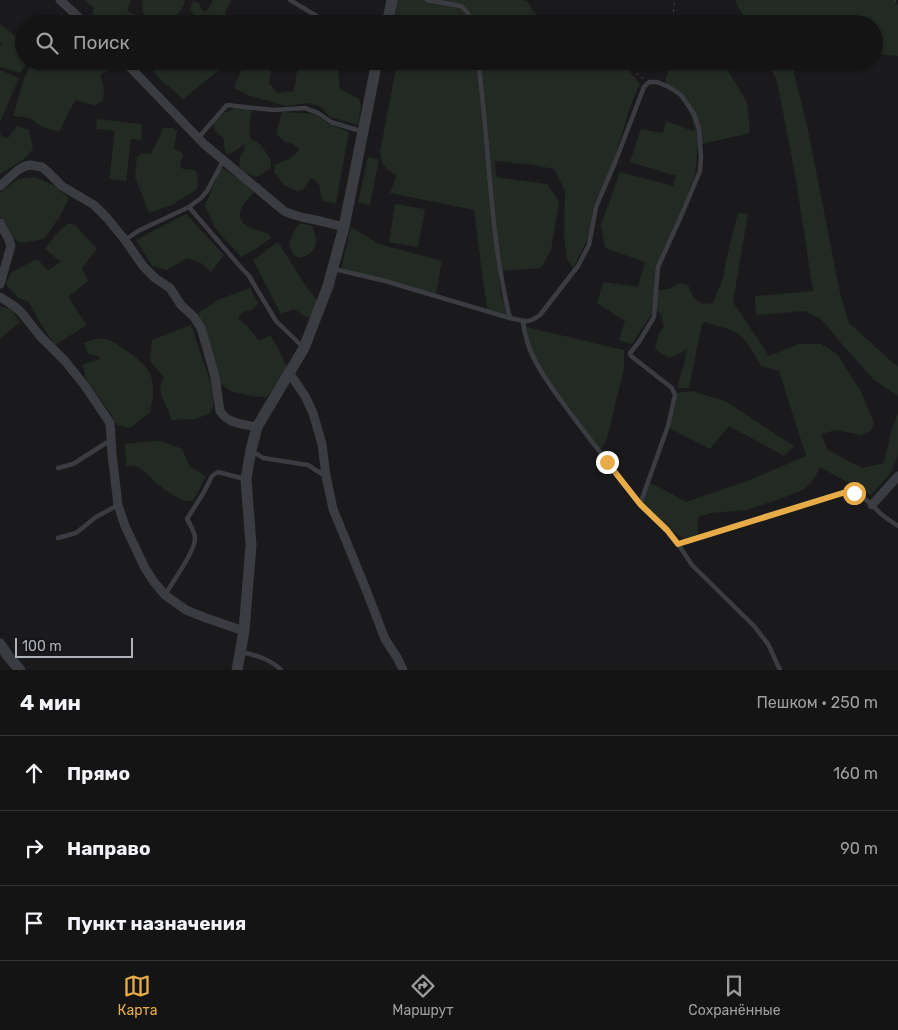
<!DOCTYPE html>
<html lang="ru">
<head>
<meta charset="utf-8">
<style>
  body { margin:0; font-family:Rubik,sans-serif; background:#1d1d1e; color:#f1f3f6 }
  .scale { position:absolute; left:15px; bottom:12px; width:118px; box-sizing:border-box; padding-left:5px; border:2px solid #adb2bb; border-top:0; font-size:14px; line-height:18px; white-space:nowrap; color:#adb2bb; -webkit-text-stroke:4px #151517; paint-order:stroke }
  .stop { position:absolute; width:15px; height:15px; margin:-11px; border:4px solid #e7ac47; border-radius:50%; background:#fff }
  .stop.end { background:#e7ac47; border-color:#fff; box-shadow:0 1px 5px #0008 }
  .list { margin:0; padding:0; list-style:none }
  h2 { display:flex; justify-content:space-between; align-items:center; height:65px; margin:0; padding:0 20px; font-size:21px }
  h2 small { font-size:16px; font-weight:400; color:#9d9ea0 }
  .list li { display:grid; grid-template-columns:32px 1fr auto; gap:15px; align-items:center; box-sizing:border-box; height:75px; padding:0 20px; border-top:1px solid #333334 }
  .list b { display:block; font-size:19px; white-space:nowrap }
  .list em { font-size:16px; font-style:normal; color:#9d9ea0 }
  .icon { flex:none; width:28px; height:28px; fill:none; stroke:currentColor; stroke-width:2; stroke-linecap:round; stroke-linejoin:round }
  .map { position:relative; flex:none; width:898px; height:670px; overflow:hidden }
  .search { position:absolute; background:#141415; box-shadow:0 1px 4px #0004; left:15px; right:15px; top:15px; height:55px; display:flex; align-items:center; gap:12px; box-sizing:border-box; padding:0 18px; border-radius:28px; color:#9d9ea0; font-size:19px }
  .sheet { height:290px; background:#141415 }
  nav { display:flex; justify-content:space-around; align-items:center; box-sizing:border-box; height:70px; border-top:1px solid #333334; background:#141415; font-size:14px; color:#9d9ea0 }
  nav a { display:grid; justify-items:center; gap:2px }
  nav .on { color:#e7ac47 }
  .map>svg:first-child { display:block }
</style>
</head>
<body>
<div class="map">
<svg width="898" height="670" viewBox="0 0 898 670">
  <rect width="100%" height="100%" fill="#1a1a1c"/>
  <g fill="#222a23">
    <polygon points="85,0 131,0 127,10 141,19 140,24 92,24 90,21 94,8"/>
    <path d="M142,0H183L185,2C182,9 178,13 175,20L178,24H149L143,12Z"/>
    <polygon points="213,0 231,0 225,13 229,17 232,24 199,24 190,9 193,1 199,3 201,9 205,12 209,8"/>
    <polygon points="388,0 521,0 527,1 542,24 386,24"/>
    <polygon points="735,0 895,0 898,6 898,56 874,54 874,24 747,24"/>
    <polygon points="62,16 70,16 82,24 53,24 55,21"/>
    <path d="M0,24C8,29 15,38 24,41V61H28L20,73L0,67V46L2,44L0,43Z"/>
    <path d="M33,61H113V67L100,75L104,88L103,101L95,105L85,103L76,100C69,110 65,121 59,132L41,126L30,118L13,116L24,79Z"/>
    <polygon points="145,61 230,61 183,99 158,77"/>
    <path d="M245,61H265L270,63L271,71L269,83L277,93L293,91C297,81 295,71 301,61C319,61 323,59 338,71L340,89L359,99L361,106L358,125L330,117L321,107L308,103L286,106L250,96L234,88Z"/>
    <path d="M402,61H621L640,84L631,104L612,167L594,204L588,238L573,268L567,259L564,238L565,191L554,169L533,165L495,161L496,177L547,184L559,201L551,250L541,268L498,271L501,294L508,316L487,310L474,210L390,193L397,175C386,170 381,164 380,152L395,73L397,68Z"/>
    <path d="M671,61H722L747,102L750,133L698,145L695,175L680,215L665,246L657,268L655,291L669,289L679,283L688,285L694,298L702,304L713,303L723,278L726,260L738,213L748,214L733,302L769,356L799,344H821L837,354L860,390L874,423L871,431L860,435L836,430L821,434L828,450L862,468L884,463L891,432L898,413V455L890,474L871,495L820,467L815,477L805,489L780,499L746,510L711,513L698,517V534L685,540L668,529L641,507L649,483L663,489L686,502L750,480L806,456L779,371L761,366C755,355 749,344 740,335C731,328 716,326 705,322L702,324L689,388H677L685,360L687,349C670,358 672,363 655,348L659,334L664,326L661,315L655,309L632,344L619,340L625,321L597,303L603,282L638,287L645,262L605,248L601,225L620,172L673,186L676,176L630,162L641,129L663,133L666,121L693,131L695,130C690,106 684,99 664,85Z"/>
    <polygon points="767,61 791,61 807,125 840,293 849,323 892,362 898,366 898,396 873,379 840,342 821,319 805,311 756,315 755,296 813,291 795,174 777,81"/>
    <polygon points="0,70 19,78 0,122"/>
    <path d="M237,107L252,110C250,120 248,130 251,139L261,145L271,160V166L269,169L257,177L244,172L239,166L240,157L244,150L245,144L232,153L226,154L224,147V138L214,130V123L224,113Z"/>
    <polygon points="282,112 315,114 327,123 349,132 336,203 322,201 319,184 312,178 310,179 304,189 297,191 284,185 274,172 275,165 291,158 300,149 293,144 285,142 276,134"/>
    <polygon points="97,119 142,124 141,140 131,139 126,181 109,179 115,131 96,129"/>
    <polygon points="17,126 29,130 33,149 23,160 0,174 0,133 2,137 8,138"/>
    <path d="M163,128H172L177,131L174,149L179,151L183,154L180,166L183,169L195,170L198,177L197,189L172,205L149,213L135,177L137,157L142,153L151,154C155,145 160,138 163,128Z"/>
    <polygon points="368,157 379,159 370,205 358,202"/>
    <path d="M221,167L240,180L254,192C250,197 244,203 241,209C234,225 257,231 268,233L271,238L257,248L241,257L215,228L205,206Z"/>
    <polygon points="35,177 55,186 69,198 60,216 44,239 21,243 9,236 0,216 0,192 18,179"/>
    <polygon points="395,204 425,209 418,247 389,242"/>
    <polygon points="186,214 224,255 211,272 201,263 187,258 167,270 152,266 136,240"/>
    <polygon points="69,223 76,226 97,249 82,268 88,281 68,297 87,325 55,345 37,318 29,302 18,298 5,283 13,271 37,259 48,270 61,262 45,249 57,233"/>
    <path d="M300,223L312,226C319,241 318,255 298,258L293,254L289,243L294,231Z"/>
    <polygon points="351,227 379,244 442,261 436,294 341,269"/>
    <path d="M278,242C292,263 303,285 320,303L312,319L304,316L294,309L281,314L253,260Z"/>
    <polygon points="250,288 258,303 252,310 243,312 238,318 247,326 259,341 270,335 279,350 288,369 267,397 251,396 231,391 218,382 208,345 198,313 220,299"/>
    <polygon points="0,306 11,309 20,322 0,339"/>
    <polygon points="191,325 213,390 213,407 210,413 196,419 172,420 161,394 160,387 164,378 150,361 152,340"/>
    <polygon points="522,326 624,350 624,368 607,439 599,453 543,378 528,353"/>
    <path d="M94,339C97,339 102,338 106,339C117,342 149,365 151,376C155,389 153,399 150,412L130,428L117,425L111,414L86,379L83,366L84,364L100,359L99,356L88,354L84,343Z"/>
    <polygon points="692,391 725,401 794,446 784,456 729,426 710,449 669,428 676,393"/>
    <polygon points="158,441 167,443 182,449 190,467 206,476 196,496 192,501 183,501 165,490 153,480 148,474 136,466 126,466 125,444 141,442"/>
  </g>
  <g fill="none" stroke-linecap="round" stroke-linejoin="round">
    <g stroke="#414348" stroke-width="1" stroke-dasharray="2.5 4" stroke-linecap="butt">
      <polyline points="895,0 898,6"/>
      <path d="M669,24C674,17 674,8 674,0"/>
      <polyline points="635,61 634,70 638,75 644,79"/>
    </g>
    <g stroke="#3b3c41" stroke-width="4.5">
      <polyline points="290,0 330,24"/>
      <polyline points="427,0 461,6 468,13 471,24"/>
      <path d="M478,61C490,147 489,234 510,318"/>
      <polyline points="198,138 227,105 273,110 305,108 318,113 331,122 357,130 362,131"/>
      <polyline points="189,207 201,198 207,191 223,161"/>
      <polyline points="125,240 138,231 189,207 237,263 249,276 276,321 303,347"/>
      <path d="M334,269L385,281L510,318C524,321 528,324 540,315L578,266L589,245L596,207L616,160L644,87L649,82H657L669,87L681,95L694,114L699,129L701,156L700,171L682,214L658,267L654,317L639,342L630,353L631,356L672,388L675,395L668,426L640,504L667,530L678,544L846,492C862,493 871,504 881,514C886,518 892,522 898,526"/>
      <path d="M523,321C526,354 546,380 565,406C589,439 615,471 640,504"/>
      <polyline points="251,450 263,458 308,465 325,476"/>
      <polyline points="58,468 73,464 106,443 111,441"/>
      <polyline points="58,538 76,533 96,517 118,505"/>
      <polyline points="678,544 692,565 754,626 768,644 780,670"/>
      <path d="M165,595C172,582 196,551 195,537C194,531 190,524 187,519L204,492L212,476L218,472L245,479"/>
      <path d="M241,652C255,655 271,659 281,670"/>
    </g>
    <g stroke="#3b3c41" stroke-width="9">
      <polyline points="60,0 86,24"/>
      <path d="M124,61L204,144L284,211C296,217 307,218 320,221C328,223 336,225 344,227"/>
      <path d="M0,186L18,170L25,166L30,165L42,167L49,173L62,186L94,205L107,218L125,240L143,266L155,278L170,288L181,305L194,317L201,328L206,345L215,377L220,411C228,424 243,424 257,427"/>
      <polyline points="0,223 9,240 11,246 0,284"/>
      <polyline points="0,297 14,306 21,312 40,336 65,361 85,386 110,423 112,454 118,505 125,526 145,568 154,582 165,595 186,610 206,618 244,631"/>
      <polyline points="290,374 305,396 313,413 322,444 326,476 333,509 365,587 385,639 398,659 403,670"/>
      <polyline points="872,505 898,476"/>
    </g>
    <g stroke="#3b3c41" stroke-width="11">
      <polyline points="387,24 392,0"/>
      <polyline points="0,644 8,656 20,670"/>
      <polyline points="237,670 244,631 251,545 246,479 251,450 257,427 304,348 328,286 344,227 377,61"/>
    </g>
  </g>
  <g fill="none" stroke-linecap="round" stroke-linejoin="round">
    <polyline stroke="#e7ac47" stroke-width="6" points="607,462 640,504 667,530 678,544 846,492 854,493"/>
  </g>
</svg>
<div class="scale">100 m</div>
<div class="stop" style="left:854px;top:493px"></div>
<div class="stop end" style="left:607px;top:462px"></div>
<div class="search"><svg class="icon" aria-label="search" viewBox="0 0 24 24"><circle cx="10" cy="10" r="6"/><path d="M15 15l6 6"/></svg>Поиск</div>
</div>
<section class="sheet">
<h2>4 мин<small>Пешком · 250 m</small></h2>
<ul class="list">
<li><svg class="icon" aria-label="ahead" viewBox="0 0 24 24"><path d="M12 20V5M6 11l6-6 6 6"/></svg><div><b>Прямо</b></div><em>160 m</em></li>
<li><svg class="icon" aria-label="right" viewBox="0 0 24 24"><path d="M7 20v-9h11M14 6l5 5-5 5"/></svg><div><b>Направо</b></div><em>90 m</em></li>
<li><svg class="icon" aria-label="arrive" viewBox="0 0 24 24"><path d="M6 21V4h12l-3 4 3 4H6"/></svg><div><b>Пункт назначения</b></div></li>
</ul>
</section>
<nav>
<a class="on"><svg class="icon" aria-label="map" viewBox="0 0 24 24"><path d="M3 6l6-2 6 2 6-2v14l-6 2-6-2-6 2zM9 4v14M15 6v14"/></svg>Карта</a>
<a><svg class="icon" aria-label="directions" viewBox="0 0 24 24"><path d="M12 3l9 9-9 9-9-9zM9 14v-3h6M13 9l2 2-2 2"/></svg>Маршрут</a>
<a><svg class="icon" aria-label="saved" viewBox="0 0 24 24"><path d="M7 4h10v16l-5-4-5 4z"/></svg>Сохранённые</a>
</nav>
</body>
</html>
